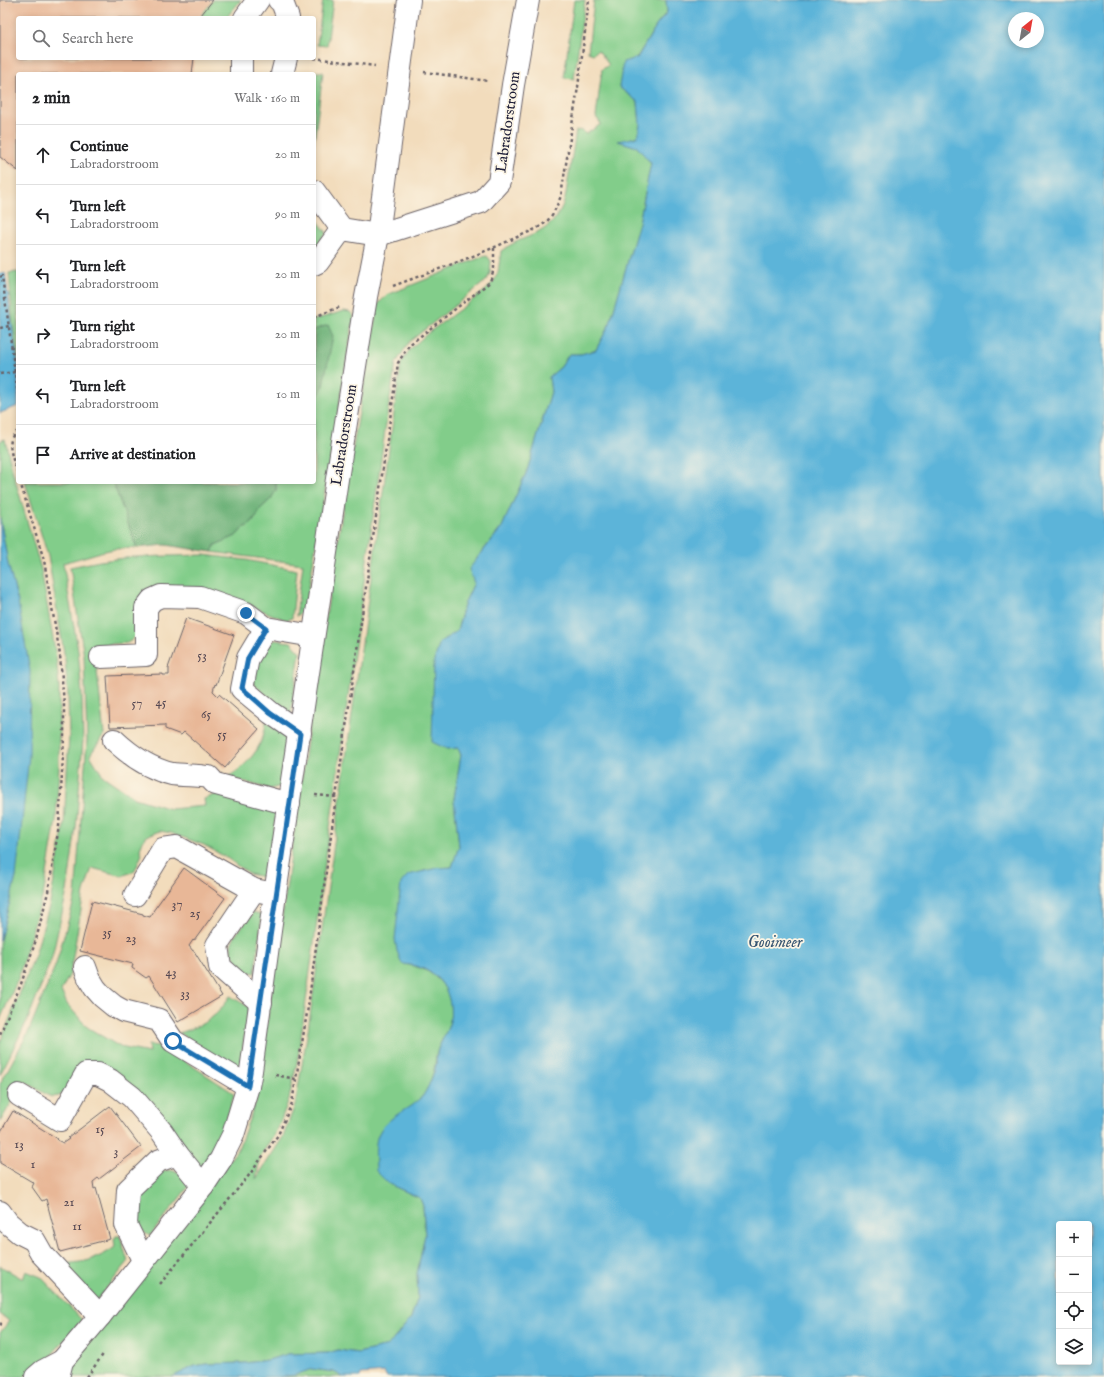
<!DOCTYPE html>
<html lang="en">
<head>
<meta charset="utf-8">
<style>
  body { margin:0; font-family:"IM FELL English",serif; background:#f6f6f6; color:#202124 }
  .controls { position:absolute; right:12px; bottom:12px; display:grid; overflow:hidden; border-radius:4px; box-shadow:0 2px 6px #0003 }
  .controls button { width:36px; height:36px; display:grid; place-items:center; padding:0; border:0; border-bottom:1px solid #e0e0e0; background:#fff; color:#202124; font:20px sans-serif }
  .compass { position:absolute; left:1008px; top:12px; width:36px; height:36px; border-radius:50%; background:#fff; box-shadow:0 2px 6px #0003; rotate:31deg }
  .stop { position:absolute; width:12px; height:12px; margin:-9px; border:3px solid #1f6fb2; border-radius:50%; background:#fff }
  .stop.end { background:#1f6fb2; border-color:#fff; box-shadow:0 1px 4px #0008 }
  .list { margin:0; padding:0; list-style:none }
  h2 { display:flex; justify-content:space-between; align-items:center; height:52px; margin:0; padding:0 16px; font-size:17px }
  h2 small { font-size:13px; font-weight:400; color:#757577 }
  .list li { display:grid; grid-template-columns:26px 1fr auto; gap:12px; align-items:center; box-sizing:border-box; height:60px; padding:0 16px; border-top:1px solid #e0e0e0 }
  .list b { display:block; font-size:15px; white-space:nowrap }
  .list p { margin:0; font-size:13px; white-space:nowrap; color:#757577 }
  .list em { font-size:13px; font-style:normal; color:#757577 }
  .icon { flex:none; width:22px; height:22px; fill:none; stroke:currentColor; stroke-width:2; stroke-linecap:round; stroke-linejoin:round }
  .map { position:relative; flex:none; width:1104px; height:1377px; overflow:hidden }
  .search { position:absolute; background:#fff; box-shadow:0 2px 6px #0003; left:16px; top:16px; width:300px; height:44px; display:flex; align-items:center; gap:10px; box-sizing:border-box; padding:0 14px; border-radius:4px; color:#757577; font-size:15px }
  .panel { position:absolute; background:#fff; box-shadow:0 2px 6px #0003; left:16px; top:72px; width:300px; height:412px; border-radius:4px }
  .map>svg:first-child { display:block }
</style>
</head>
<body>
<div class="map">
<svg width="1104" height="1377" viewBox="0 0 1104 1377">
  <rect width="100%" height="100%" fill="#fcf5e5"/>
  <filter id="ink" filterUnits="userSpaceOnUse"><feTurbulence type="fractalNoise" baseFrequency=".025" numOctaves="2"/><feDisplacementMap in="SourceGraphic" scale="8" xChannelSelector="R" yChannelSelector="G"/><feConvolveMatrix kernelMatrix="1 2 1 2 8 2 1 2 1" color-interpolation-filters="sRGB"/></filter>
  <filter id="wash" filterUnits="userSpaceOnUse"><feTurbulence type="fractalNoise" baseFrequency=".012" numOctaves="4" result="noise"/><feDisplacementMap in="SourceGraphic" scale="16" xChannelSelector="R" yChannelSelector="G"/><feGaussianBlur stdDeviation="0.9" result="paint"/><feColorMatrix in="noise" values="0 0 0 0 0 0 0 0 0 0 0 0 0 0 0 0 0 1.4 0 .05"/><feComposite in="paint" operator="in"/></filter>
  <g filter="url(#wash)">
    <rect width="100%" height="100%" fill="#f2dcbc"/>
    <g fill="#82cd8a" stroke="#527862">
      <polygon points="213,0 241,0 226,18 205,18 201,15"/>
      <polygon points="323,0 333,0 327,46 317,45"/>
      <polygon points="574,0 585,0 574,79 564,78"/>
      <path d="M594,0H666L667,11L656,26L619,87L638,102L640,125L637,137L619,141L637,147L651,163L639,223L610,323L596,350L581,354H569L561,367L549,377L551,392L527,471L502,527L477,558L474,583L465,602L457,631L440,642L447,749L458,748L461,755L454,799L459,846L452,867L423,871L402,964C434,967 455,988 450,1021C448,1031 441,1040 438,1049C436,1054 436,1059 435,1064C434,1073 428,1091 421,1098C416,1104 397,1115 389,1121V1184L420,1198L423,1206L425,1235L417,1274L418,1297L411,1318L388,1346L358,1353L338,1350L328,1353L288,1354L268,1360L245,1363L206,1364L195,1366L172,1377H65L70,1367L238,1149L256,1101L312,707L347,482L378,304L387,295L482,257L487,256L491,261L490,273L487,280L409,342L396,363L387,416L298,1058L289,1099L278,1128L260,1157L256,1179L283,1137L295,1105L308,1030L401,363L410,349L428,333L486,290L494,281L498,272L501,251C528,231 551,239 565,199L576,131L581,130L586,134L601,124L596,117L602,69L609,65L598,50L593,54L588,52Z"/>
      <polygon points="314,72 323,72 314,143"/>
      <polygon points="314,216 327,233 314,248"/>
      <polygon points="18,272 18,366 13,327 9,273"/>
      <polygon points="344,311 350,312 354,316 305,611 296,616 303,564 212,552 215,545 236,536 243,528 251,524 257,516 260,509 271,499 276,490 276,482 314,482 314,405 323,386 328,325 314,330 314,320"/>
      <polygon points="5,439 12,469 41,569 56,656 59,686 59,767 56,820 44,891 18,979 0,1020 0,940 16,877 18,602 8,564 0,518 0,441"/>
      <polygon points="25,482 113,482 137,548 114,549 101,552 63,563 78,650 82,695 83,740 76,828 67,891 52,957 28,1019 0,1075 0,1043 35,955 50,903 64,825 69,736 68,697 65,659 48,556"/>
      <path d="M204,555L246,560L297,570L292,618L286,620L218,593L178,587L132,640L127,643L96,645L97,671L104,735L90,755L103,776L135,798L170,809L205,806L204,799L219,793L268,809L276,814L268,878L249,874L227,858L204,845L171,833L160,831L151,834L146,837L142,843L140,849L142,854L137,866L134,871L127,874L122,876L92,868L84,892L70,974L61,991L67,1004L87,1027L120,1047L149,1053L148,1045L162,1046L232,1092L234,1095C227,1120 219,1144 204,1166H198L110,1071L59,1096L52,1097L47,1095L24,1081L0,1122V1084L28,1033L56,964L75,897L87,740L84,657L70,567L100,561L134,557Z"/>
      <polygon points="274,640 291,642 300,652 291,713 288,713 253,684 258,654"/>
      <path d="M266,722L287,736L281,786L270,789L228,777C248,765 264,746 266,722Z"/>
      <path d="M253,912L262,915L255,973L245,971C241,966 234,959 232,953C226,939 247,924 253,912Z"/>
      <path d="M230,996L249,1007L240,1066L220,1061L179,1033C202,1026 217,1018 230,996Z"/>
      <path d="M168,1170L179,1172L189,1186L150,1236C147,1234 143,1233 142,1230C135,1220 133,1204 135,1193L159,1172Z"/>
      <path d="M116,1236H120L128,1262L96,1301L59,1263C80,1264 98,1260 115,1247L114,1239Z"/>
      <polygon points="0,1266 23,1279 26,1271 41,1277 82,1320 42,1366 23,1377 0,1377 0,1333 9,1321 0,1314"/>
      <polygon points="311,1369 334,1372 343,1377 279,1377 295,1375"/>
    </g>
    <g fill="#69b076" stroke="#466958">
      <polygon points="328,325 333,336 323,386 314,405 314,330"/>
      <polygon points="113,482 276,482 276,490 271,499 260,509 257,516 251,524 243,528 236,536 215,545 212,552 165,545 137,548"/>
    </g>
    <g fill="#5bb4d9" stroke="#3e6b8a" fill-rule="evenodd">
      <path d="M666,0H1104V1377H387L384,1372L361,1374L360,1377H343L334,1372L312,1369L295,1375L279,1377H172L195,1366L206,1364L245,1363L268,1360L288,1354L328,1353L338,1350L358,1353L388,1346L411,1318L418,1297L417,1274L425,1235L423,1206L420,1198L389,1184L376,1171C376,1160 374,1145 378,1135C384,1121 400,1113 412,1105C415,1102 419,1100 422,1097C428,1089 434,1074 436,1064C436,1059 437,1053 438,1049C442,1040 448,1030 450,1021C454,988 435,966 402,964L397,951L395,939L401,883L408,875L437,868L452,867L459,846L454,799L461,755L458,748L447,749L432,742L434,661L440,642L457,631L465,602L474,583L469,569L502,527L527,471L551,392L549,377L561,367L569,354H581L596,350L610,323L639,223L651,163L637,147L618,141L637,137L640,125L638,102L619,87L623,62L637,58L656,26L667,12ZM1014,18H1038V42H1014ZM1059,1224H1089V1362H1059Z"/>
      <polygon points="5,273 18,366 18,406 0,413 0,274"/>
      <polygon points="0,518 8,564 18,602 30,671 29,756 16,877 0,940"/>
    </g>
    <g id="blocks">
      <g fill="#e8b797">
        <polygon points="0,0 213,0 201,15 201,18 18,18 18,58 194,58 192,74 18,74 18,171 0,157"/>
        <polygon points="186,618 234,635 216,685 215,684 213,691 218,696 219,694 259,729 225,768 184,732 181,735 165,729 165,725 110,727 107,676 163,674 163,675 169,675 169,668 168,668"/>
        <polygon points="184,868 225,898 194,941 193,940 189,946 193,951 194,951 222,996 178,1022 149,976 146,978 132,968 133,964 80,951 92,901 143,914 143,915 150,917 154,911 153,911"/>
        <polygon points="110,1106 141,1147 99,1179 98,1178 93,1182 94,1189 96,1188 110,1239 60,1252 46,1199 42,1201 32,1187 34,1183 0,1163 0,1133 13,1111 58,1139 57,1140 63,1143 69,1139 68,1138"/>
      </g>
    </g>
  </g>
  <g filter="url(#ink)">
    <use href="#blocks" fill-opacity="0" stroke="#6b6368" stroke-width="1"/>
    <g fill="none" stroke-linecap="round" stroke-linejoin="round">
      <g stroke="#6b6368" stroke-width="24">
        <g id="street">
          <polyline points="279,0 282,2 288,18"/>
          <polyline points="245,18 258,0"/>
          <polyline points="241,74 241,58"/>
          <polyline points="282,74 286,58"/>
          <polyline points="314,191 342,229 378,235 481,202 499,182 513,85 528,0"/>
          <polyline points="314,264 318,262 342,229"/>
          <polyline points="266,628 248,658 242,689 271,713 300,733"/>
          <polyline points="101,657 146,655 146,608 152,600 161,596 200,597 246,613 266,628 313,636"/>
          <path d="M114,740C130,755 150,769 172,774C179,775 206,776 209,777C211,779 213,782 216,784L289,804"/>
          <polyline points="254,890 217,945 220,967 261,1003"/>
          <polyline points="135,895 163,849 177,847 254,890 275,894"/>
          <polyline points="85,967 89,978 95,988 103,997 114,1006 123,1011 159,1020 173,1041 248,1086"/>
          <polyline points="19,1095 60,1120 86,1074 98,1074 110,1080 132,1097 162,1132 177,1154 203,1186"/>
          <polyline points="0,1212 8,1223 20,1233 34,1240 42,1254 100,1316 203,1186 221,1159 233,1135 248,1086 251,1071 275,894 337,479 366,297 378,235 409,0"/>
          <polyline points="143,1260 126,1225 128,1190 158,1161 177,1154"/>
          <polyline points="36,1377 43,1371 62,1361"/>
          <polyline points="58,1377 62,1361 100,1316"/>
        </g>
      </g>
      <g stroke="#6b6368" stroke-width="2.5" stroke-dasharray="3 3" stroke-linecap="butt">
        <polyline points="314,58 375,66"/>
        <polyline points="424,72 488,81"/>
        <polyline points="0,277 2,276 18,395"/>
        <path d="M393,286C433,271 474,257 513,239C523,234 537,230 546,222C553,216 557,205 561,196L578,87L589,0"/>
        <polyline points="314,317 340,307"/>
        <polyline points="0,328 9,326"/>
        <polyline points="0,374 15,372"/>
        <path d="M18,431C3,440 14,461 18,474"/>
        <polyline points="315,795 336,797"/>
        <polyline points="0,1034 21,984 36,940 48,892 59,826 64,739 64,704 60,655 44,560 20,482"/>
        <polyline points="275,1075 296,1079"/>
        <polyline points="160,1284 250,1174 278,1135 292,1103 308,1007 336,797 398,363 409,345 490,282 494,268 494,247"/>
        <polyline points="0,1323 1,1324 0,1326"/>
        <polyline points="87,1377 104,1353"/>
      </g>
      <use href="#street" stroke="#fff" stroke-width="22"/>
    </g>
  </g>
  <g fill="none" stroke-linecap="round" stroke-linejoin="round" filter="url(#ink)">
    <polyline stroke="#1f6fb2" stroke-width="5" points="173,1041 248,1086 300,734 270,713 242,688 248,658 266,628 246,613"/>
  </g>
  <g text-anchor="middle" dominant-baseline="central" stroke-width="3.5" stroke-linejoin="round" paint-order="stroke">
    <g font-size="13" fill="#544752">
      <text x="202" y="655">53</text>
      <text x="161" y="702">45</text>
      <text x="137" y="703">57</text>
      <text x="206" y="714">65</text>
      <text x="222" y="734">55</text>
      <text x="177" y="904">37</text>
      <text x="195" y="913">25</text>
      <text x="107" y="932">35</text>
      <text x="131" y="938">23</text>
      <text x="171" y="972">43</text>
      <text x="185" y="993">33</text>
      <text x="100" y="1129">15</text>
      <text x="19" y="1144">13</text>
      <text x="116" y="1151">3</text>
      <text x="33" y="1164">1</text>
      <text x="69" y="1202">21</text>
      <text x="77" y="1226">11</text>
    </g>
    <g font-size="15" fill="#22223b" stroke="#fcf5e5">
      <text transform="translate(508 122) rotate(-82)">Labradorstroom</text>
      <text transform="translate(344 435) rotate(-81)">Labradorstroom</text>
    </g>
    <g font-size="16" font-style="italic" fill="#365572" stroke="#fcf5e5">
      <text x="775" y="943">Gooimeer</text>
    </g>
  </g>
</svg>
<div class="controls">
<button>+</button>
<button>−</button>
<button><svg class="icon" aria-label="locate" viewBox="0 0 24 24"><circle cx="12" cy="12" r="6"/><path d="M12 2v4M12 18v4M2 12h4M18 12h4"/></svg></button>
<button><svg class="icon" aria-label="layers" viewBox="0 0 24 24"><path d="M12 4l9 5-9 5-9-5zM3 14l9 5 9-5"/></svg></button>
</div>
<svg class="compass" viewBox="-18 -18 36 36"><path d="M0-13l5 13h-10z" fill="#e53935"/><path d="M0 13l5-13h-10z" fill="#757577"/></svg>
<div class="stop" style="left:173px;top:1041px"></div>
<div class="stop end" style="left:246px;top:613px"></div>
<div class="search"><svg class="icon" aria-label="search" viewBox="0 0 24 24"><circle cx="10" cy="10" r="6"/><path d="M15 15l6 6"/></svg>Search here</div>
<section class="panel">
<h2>2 min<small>Walk · 160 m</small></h2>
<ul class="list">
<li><svg class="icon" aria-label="ahead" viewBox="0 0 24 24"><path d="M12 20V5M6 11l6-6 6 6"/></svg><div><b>Continue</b><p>Labradorstroom</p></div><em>20 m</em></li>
<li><svg class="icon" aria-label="left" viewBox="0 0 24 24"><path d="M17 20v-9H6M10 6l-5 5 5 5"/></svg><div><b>Turn left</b><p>Labradorstroom</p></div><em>90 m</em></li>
<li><svg class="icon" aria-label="left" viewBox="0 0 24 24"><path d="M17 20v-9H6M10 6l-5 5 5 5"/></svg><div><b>Turn left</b><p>Labradorstroom</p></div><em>20 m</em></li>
<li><svg class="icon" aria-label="right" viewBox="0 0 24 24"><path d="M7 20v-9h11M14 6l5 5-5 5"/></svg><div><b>Turn right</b><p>Labradorstroom</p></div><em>20 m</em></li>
<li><svg class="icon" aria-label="left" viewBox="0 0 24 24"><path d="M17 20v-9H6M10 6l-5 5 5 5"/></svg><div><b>Turn left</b><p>Labradorstroom</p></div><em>10 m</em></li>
<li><svg class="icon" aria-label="arrive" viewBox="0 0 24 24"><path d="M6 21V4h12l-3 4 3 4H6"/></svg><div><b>Arrive at destination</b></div></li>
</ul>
</section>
</div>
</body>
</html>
